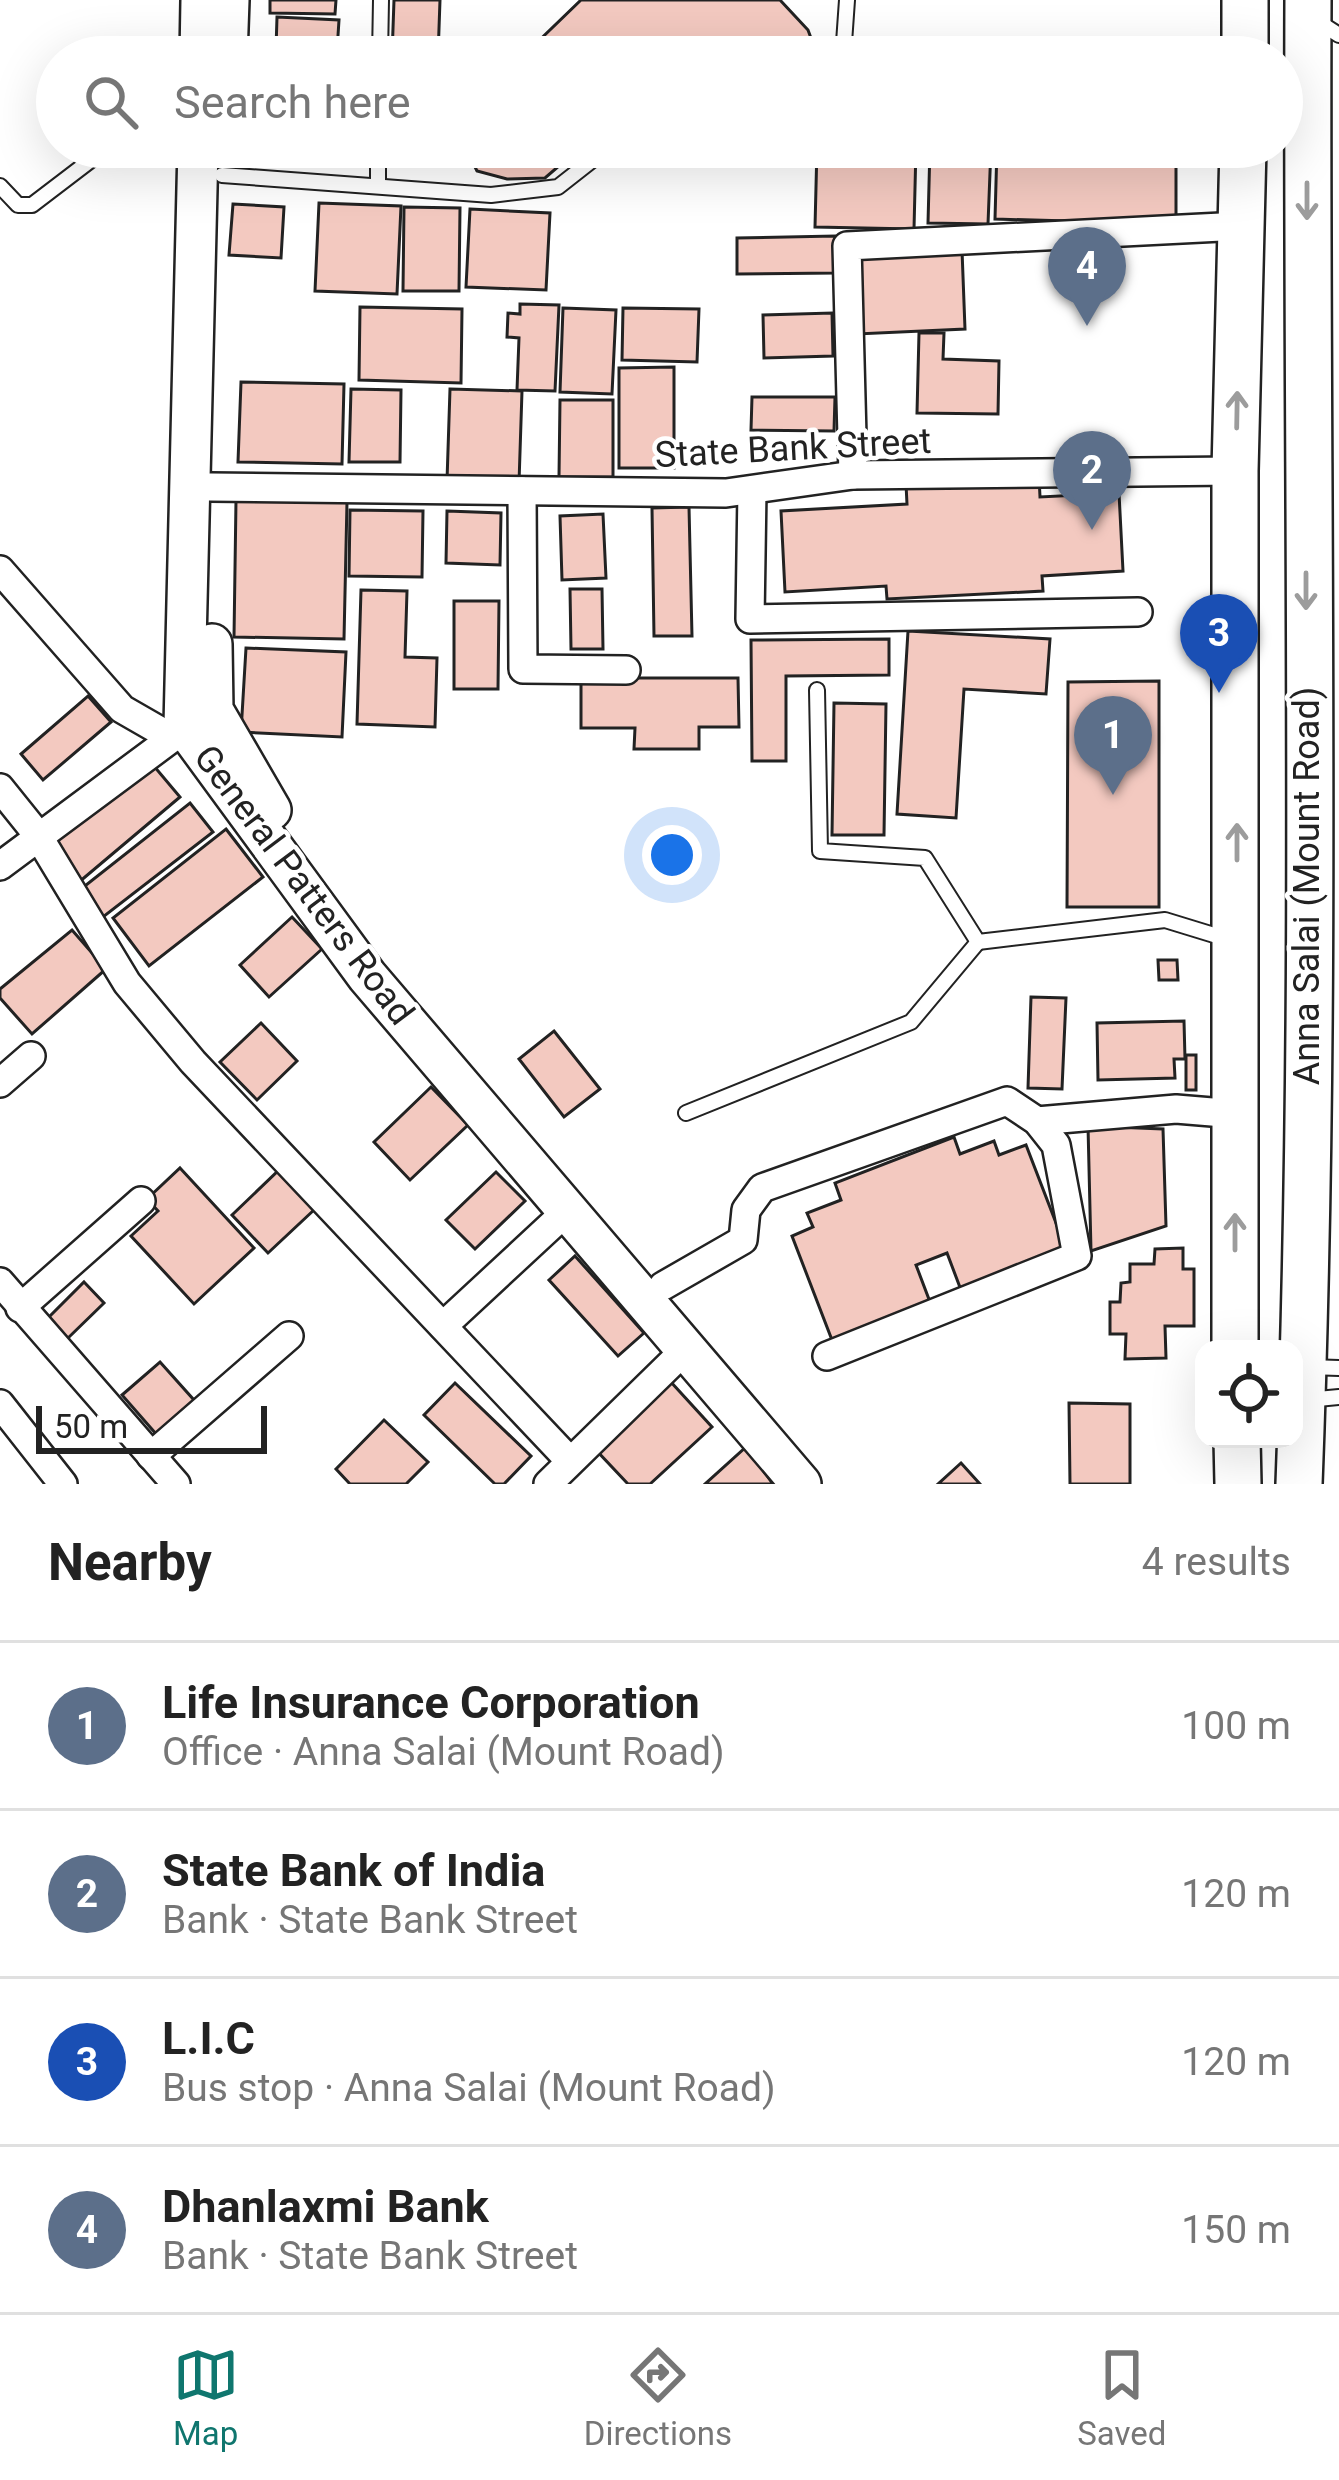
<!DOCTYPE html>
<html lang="en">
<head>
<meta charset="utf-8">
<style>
  body { margin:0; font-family:Roboto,sans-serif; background:#f6f6f6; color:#222 }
  .controls { position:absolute; right:36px; bottom:36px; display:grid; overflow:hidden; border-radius:24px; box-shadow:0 12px 48px #0002 }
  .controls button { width:108px; height:108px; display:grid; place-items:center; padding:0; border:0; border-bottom:3px solid #e0e0e0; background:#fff; color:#222; font:60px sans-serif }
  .scale { position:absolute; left:36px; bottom:30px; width:231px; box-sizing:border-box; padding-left:12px; border:6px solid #222; border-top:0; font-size:33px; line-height:42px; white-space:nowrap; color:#222; -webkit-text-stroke:9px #fff; paint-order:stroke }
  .you { position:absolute; left:672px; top:855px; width:42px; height:42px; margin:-30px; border:9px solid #fff; border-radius:50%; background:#1a73e8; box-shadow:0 0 0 18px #1a73e833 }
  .badge { display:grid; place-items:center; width:78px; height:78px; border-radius:50%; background:#0f766e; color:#fff; font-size:39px; font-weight:700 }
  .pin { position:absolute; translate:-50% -99px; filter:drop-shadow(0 3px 6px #0008) }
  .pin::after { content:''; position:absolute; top:63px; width:42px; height:36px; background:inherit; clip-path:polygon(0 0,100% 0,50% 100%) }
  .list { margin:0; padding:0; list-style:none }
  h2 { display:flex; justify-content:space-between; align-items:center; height:156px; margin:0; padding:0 48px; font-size:51px }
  h2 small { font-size:39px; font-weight:400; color:#767676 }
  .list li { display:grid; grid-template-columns:78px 1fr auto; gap:36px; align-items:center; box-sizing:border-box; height:168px; padding:0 48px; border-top:3px solid #e0e0e0 }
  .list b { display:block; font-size:45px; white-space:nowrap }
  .list p { margin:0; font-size:39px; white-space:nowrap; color:#767676 }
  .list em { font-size:39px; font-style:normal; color:#767676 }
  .icon { flex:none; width:66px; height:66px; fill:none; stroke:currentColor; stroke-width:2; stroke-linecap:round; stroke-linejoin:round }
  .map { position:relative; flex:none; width:1339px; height:1484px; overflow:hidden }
  .search { position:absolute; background:#fff; box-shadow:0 12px 48px #0002; left:36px; right:36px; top:36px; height:132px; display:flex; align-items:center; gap:30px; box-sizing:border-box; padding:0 42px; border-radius:66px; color:#767676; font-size:45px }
  .sheet { height:828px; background:#fff }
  nav { display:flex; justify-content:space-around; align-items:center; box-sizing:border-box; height:168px; border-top:3px solid #e0e0e0; background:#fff; font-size:33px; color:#767676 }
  nav a { display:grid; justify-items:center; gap:6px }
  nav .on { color:#0f766e }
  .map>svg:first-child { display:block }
</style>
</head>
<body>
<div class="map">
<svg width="1339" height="1484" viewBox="0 0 1339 1484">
  <rect width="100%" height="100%" fill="#fff"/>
  <g fill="#f3c9c0" stroke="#222" stroke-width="3">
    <polygon points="270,0 336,0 335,14 270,13"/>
    <polygon points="394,0 440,0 438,57 392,57"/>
    <polygon points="581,0 780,0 808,30 818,57 522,57"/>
    <polygon points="277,17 339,20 337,51 276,49"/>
    <polygon points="283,147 348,147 347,158 283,157"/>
    <polygon points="465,147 581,147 545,178 507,179 477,171"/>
    <polygon points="817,147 916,147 914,229 815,227"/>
    <polygon points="930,147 991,147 988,224 928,223"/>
    <polygon points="997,147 1176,147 1176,224 995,219"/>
    <polygon points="319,203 401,206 397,294 315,291"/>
    <polygon points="233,204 284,207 281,258 229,255"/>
    <polygon points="404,207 460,208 459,291 403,291"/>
    <polygon points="470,209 550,213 546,290 466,287"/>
    <polygon points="835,236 836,273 737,274 737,238"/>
    <polygon points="962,250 965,329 857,334 854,254"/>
    <polygon points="520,304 559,305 555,391 517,390 519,338 507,337 508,313 520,314"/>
    <polygon points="360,307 462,309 461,383 359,380"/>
    <polygon points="563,308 616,310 612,394 560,392"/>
    <polygon points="623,308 699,309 697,362 622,360"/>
    <polygon points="832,313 833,356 764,358 763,315"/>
    <polygon points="919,333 944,333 943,359 999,361 998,414 917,413"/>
    <polygon points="674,367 674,468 619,468 619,368"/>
    <polygon points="241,382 344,384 342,464 238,462"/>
    <polygon points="351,389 401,390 400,462 349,462"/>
    <polygon points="450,389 522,391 519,483 447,481"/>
    <polygon points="752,397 835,397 834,431 751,430"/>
    <polygon points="560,400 613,400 613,477 559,477"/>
    <polygon points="1039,476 1040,497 1119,493 1123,571 1042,576 1043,591 887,599 886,586 785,592 781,511 907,504 906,484"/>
    <polygon points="236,500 347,502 344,639 234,637"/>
    <polygon points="689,507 692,636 654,636 652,508"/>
    <polygon points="350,510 423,511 422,577 349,576"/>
    <polygon points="447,511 501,513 500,565 446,563"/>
    <polygon points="603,514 606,578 562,580 560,516"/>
    <polygon points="570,589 602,589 603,649 571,649"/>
    <polygon points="361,590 407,591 405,657 437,658 435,727 357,724"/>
    <polygon points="454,601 499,601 498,689 454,689"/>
    <polygon points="908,631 1050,639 1046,694 964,689 956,818 897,814"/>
    <polygon points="889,639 889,675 786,676 786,761 752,761 751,640"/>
    <polygon points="246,648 346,652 342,737 241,732"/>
    <polygon points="581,678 738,678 739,727 699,727 699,749 634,749 635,728 581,728"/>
    <polygon points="1159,681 1159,907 1067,907 1068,682"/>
    <polygon points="88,696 111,722 43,780 21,754"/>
    <polygon points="834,703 886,704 884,835 832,835"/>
    <polygon points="148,759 180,797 72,888 52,842"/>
    <polygon points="190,803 213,832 103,917 81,889"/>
    <polygon points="226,829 263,877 149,966 113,918"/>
    <polygon points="292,917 322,949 269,997 240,965"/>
    <polygon points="72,930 106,969 32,1034 0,998 0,989"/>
    <polygon points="1158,960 1177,960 1178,980 1159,980"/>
    <polygon points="1031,997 1066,998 1062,1089 1028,1088"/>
    <polygon points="1184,1021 1185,1059 1174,1059 1175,1078 1098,1080 1097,1023"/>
    <polygon points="261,1023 297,1061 257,1100 220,1062"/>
    <polygon points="554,1031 600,1089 564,1117 519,1059"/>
    <rect x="1186" y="1055" width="10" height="35"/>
    <polygon points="431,1087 468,1125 410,1180 374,1142"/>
    <polygon points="1088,1126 1163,1129 1166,1226 1091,1251"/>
    <polygon points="954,1137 960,1154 994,1141 999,1155 1026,1145 1066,1249 961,1290 947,1253 916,1265 930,1302 832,1340 792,1236 813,1227 807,1213 841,1200 835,1183"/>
    <polygon points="180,1168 254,1248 194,1304 131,1236 158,1211 147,1199"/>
    <polygon points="279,1170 315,1209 268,1253 232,1215"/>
    <polygon points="496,1172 525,1201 475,1249 446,1220"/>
    <polygon points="1183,1248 1183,1269 1194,1269 1194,1326 1165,1326 1166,1358 1125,1359 1126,1334 1110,1334 1110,1302 1120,1302 1121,1283 1130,1282 1130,1264 1154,1264 1155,1249"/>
    <polygon points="575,1256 644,1333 618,1356 549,1280"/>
    <polygon points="84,1282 104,1303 67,1339 47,1319"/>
    <polygon points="160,1362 202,1409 164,1443 122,1395"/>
    <polygon points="670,1381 712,1427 650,1484 628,1484 596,1450"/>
    <polygon points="455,1383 531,1456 504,1484 495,1484 424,1415"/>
    <polygon points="1069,1403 1130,1404 1130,1484 1070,1484"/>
    <polygon points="384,1420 428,1462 406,1484 350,1484 336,1469"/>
    <polygon points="746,1447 773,1484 705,1484"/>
    <polygon points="961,1463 980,1484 938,1484"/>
  </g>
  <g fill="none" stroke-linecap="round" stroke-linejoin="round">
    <g stroke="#222" stroke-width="18">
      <g id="service">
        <polyline points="1317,21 1339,35"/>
        <polyline points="380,57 381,0"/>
        <polyline points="843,57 847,0"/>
        <polyline points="222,175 491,195 558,187 609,147"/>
        <polyline points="378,185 378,147"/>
        <polyline points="0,186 18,205 32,205 108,147"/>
        <polyline points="817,690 820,851 925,858 978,942 1165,920 1227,939"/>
        <polyline points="686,1113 911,1022 978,942"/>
        <polyline points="1308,1367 1339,1368"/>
        <polyline points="1307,1400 1339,1397"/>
      </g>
    </g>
    <g stroke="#222" stroke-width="32">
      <g id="minor">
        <polyline points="853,475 847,246 1241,226"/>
        <polyline points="210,487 726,493 853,475 1235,471"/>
        <polyline points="752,490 750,619 1138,612"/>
        <polyline points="522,491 523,669 626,670"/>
        <polyline points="0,570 122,709 169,736"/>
        <polyline points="0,788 37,834 127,983 193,1062 570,1461"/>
        <polyline points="0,866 199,718"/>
        <polyline points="0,1083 31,1056"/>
        <polyline points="1037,1121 1176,1109 1236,1114"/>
        <polyline points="0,1282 176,1484"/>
        <polyline points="663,1286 743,1240 746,1210 762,1188 1007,1101 1037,1121 1056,1145 1077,1256 827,1356"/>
        <polyline points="20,1308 141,1201"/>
        <polyline points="443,1326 568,1210"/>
        <polyline points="0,1404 63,1484"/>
        <polyline points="151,1456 289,1336"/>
        <polyline points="548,1484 688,1347"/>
      </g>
    </g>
    <g stroke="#222" stroke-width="44">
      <g id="secondary">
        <polyline points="200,57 201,0"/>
        <polyline points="227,57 229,0"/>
        <polyline points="198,147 184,726 367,976 801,1484"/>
        <polyline points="212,644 213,710 271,810"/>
      </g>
    </g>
    <g stroke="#222" stroke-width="50">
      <g id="primary">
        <polyline points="1245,57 1245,0"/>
        <polyline points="1235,1349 1235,471 1243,147"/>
        <polyline points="1237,1439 1238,1484"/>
        <path d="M1299,1484C1318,990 1306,495 1308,0"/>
      </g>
    </g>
    <use href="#service" stroke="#fff" stroke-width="14"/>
    <use href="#minor" stroke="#fff" stroke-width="27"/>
    <use href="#secondary" stroke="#fff" stroke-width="39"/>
    <use href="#primary" stroke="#fff" stroke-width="45"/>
  </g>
  <defs><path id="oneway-shaft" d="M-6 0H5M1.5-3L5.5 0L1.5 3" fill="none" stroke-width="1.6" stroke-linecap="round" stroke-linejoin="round" transform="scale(3)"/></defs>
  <g stroke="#9c9c9c">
    <use href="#oneway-shaft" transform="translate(1307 201) rotate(90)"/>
    <use href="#oneway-shaft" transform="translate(1237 410) rotate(-89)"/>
    <use href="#oneway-shaft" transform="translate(1306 591) rotate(90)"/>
    <use href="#oneway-shaft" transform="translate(1237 842) rotate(-90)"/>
    <use href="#oneway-shaft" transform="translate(1235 1232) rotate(-90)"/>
  </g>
  <g text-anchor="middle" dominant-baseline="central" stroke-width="9" stroke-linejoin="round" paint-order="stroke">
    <g font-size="36" fill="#222" stroke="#fff">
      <text transform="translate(793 448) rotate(-3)">State Bank Street</text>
      <text transform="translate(304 885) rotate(53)">General Patters Road</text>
      <text transform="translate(1307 886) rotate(-90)">Anna Salai (Mount Road)</text>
    </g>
  </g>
</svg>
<div class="controls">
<button><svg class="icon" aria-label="locate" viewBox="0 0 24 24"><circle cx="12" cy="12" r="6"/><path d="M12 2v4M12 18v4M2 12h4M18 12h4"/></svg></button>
</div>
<div class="scale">50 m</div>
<div class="you"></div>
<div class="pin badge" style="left:1113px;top:795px;background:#5c6f8a">1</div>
<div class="pin badge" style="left:1092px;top:530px;background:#5c6f8a">2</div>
<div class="pin badge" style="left:1219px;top:693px;background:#1a4fb4">3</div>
<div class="pin badge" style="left:1087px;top:326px;background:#5c6f8a">4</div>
<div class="search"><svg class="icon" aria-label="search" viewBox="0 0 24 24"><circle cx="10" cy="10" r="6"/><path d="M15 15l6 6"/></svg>Search here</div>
</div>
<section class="sheet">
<h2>Nearby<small>4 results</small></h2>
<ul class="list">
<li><span class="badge" style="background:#5c6f8a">1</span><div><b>Life Insurance Corporation</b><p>Office · Anna Salai (Mount Road)</p></div><em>100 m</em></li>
<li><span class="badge" style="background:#5c6f8a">2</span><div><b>State Bank of India</b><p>Bank · State Bank Street</p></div><em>120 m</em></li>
<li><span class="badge" style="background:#1a4fb4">3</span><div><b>L.I.C</b><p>Bus stop · Anna Salai (Mount Road)</p></div><em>120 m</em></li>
<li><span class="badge" style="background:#5c6f8a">4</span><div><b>Dhanlaxmi Bank</b><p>Bank · State Bank Street</p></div><em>150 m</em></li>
</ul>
</section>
<nav>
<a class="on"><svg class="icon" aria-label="map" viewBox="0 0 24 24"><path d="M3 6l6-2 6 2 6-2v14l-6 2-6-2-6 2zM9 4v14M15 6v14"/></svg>Map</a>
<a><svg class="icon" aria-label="directions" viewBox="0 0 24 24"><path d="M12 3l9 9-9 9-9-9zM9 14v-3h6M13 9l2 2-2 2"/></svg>Directions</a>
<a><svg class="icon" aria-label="saved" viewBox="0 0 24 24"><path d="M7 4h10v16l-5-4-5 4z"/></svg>Saved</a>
</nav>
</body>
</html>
